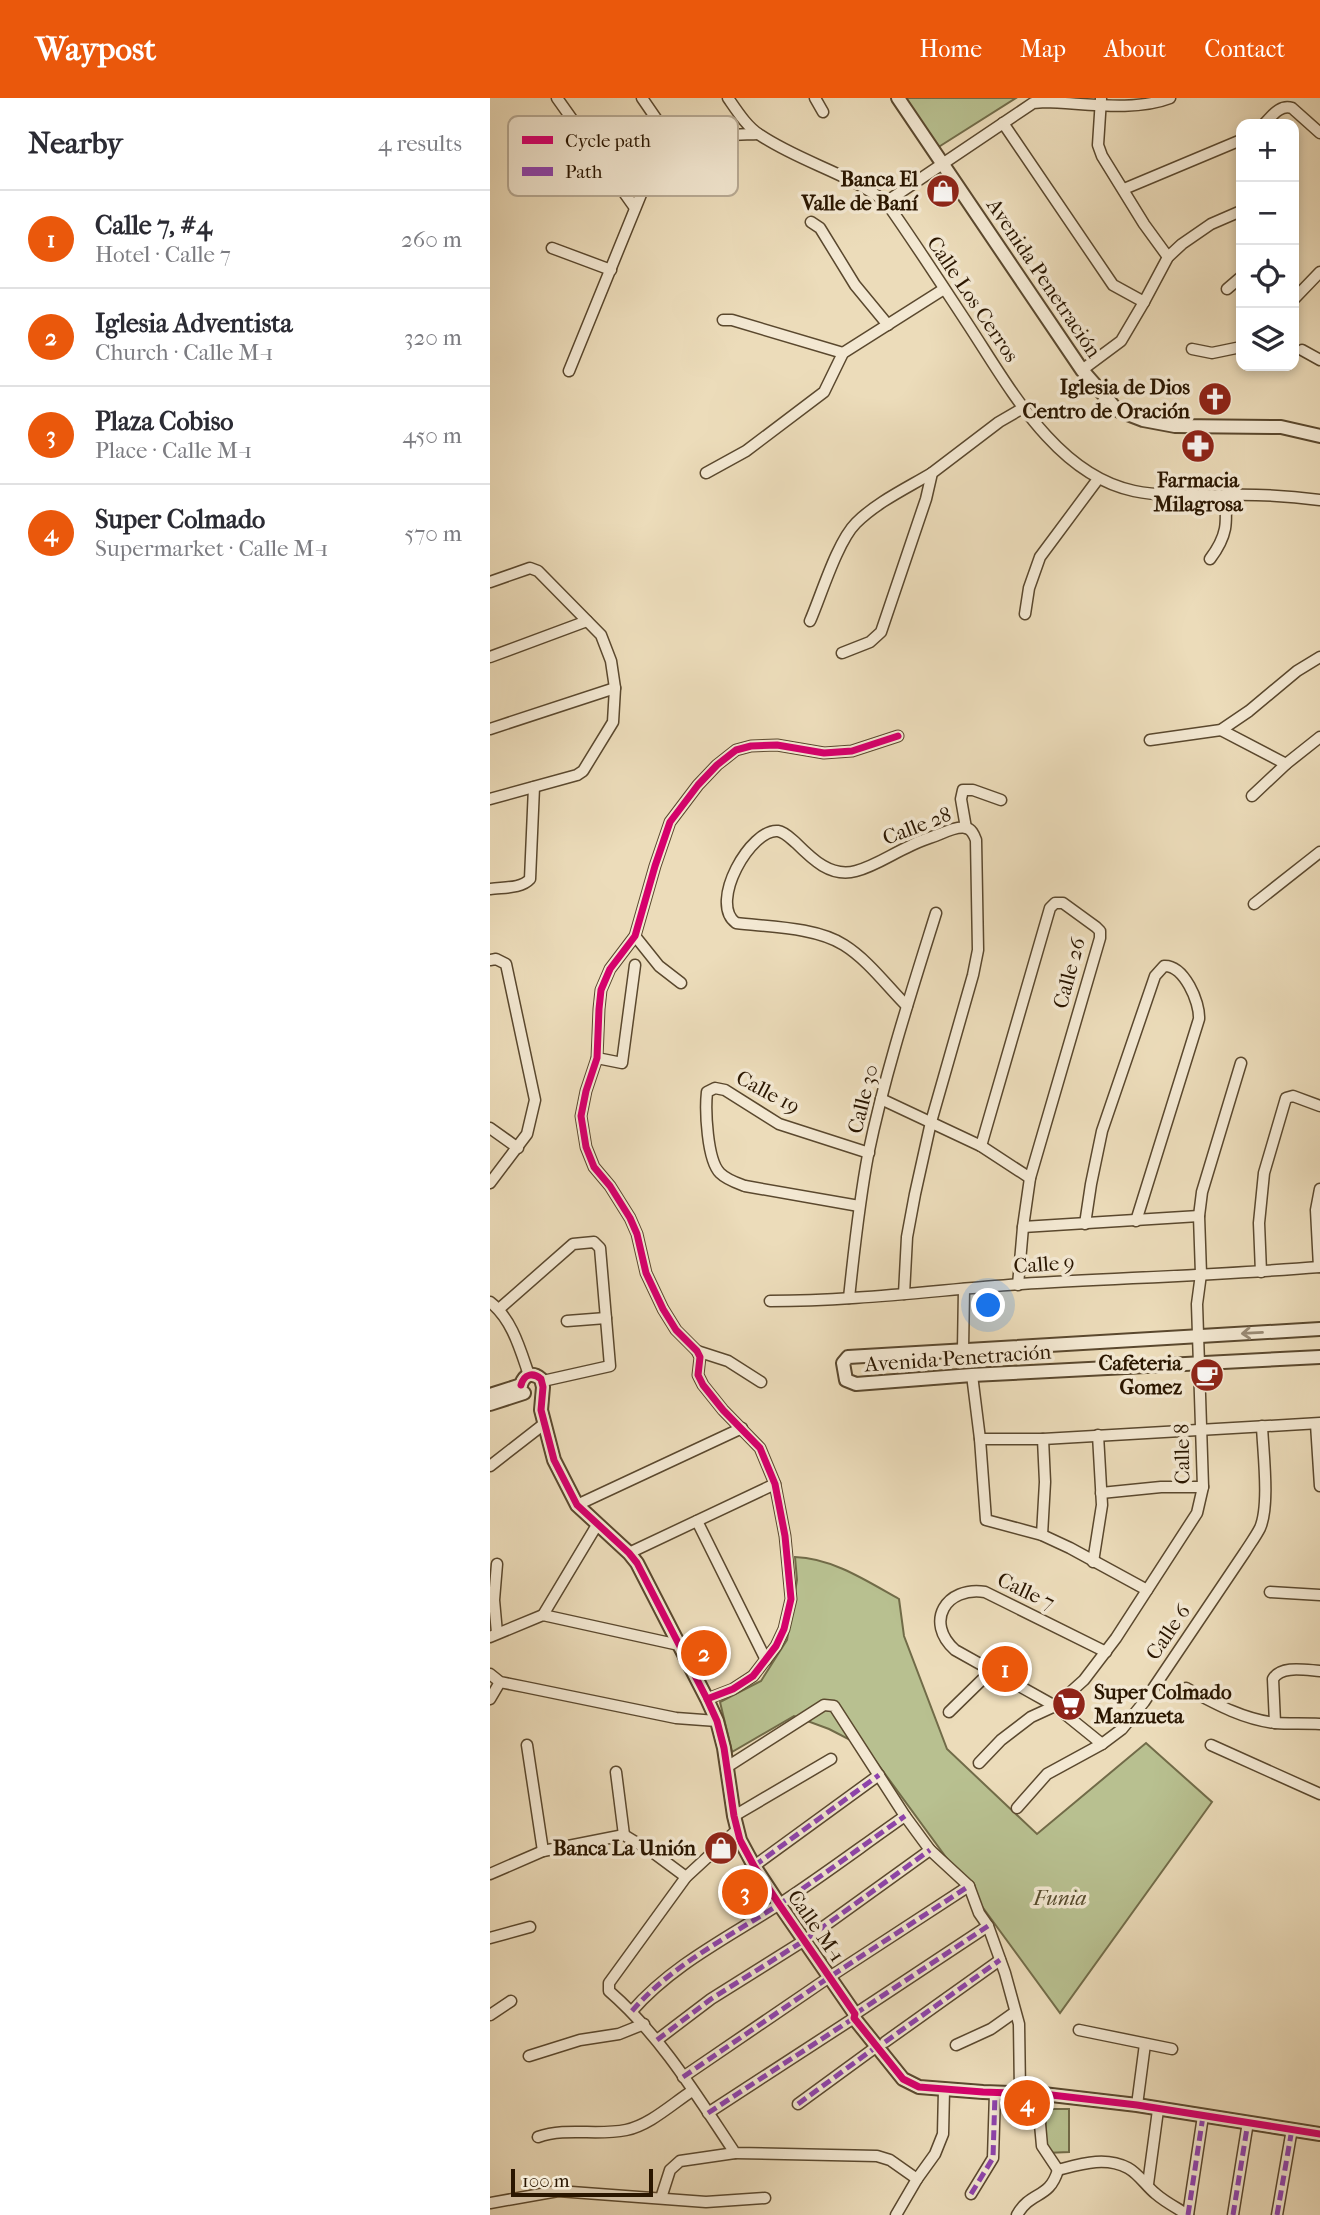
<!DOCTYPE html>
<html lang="en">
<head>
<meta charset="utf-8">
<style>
  body { margin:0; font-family:"IM FELL French Canon",serif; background:#f2f2f3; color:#2b2b33 }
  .controls { position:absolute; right:21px; top:21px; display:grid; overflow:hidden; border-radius:14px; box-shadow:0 4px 10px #0003 }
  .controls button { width:63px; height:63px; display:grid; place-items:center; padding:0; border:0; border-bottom:2px solid #e1e1e2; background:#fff; color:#2b2b33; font:35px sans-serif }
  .scale { position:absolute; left:21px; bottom:18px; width:142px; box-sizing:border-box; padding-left:7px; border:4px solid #2a1600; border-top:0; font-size:19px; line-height:24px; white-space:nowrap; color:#2a1600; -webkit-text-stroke:5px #f3e8d2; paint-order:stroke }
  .you { position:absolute; left:499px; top:1208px; width:24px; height:24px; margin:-18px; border:5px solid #fff; border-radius:50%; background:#1a73e8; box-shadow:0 0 0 10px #1a73e833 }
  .badge { display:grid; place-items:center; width:46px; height:46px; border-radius:50%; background:#ea580c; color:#fff; font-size:23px; font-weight:700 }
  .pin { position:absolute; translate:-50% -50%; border:4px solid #fff; box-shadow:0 2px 7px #0006 }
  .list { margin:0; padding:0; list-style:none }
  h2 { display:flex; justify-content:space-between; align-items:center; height:91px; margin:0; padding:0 28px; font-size:30px }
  h2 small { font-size:23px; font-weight:400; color:#7c7c81 }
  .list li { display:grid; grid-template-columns:46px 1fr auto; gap:21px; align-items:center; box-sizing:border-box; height:98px; padding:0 28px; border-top:2px solid #e1e1e2 }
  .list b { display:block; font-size:26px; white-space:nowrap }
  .list p { margin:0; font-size:23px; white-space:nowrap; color:#7c7c81 }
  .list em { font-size:23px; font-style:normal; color:#7c7c81 }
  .icon { flex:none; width:38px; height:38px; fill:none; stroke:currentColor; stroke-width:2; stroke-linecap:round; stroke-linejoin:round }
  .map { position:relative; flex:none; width:830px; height:2117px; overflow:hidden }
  header { display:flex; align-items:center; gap:42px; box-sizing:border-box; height:98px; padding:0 35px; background:#ea580c; color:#fff }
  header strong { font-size:33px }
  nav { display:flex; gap:38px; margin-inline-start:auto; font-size:24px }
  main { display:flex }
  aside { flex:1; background:#fff }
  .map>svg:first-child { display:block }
</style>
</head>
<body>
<header>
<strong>Waypost</strong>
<nav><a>Home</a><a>Map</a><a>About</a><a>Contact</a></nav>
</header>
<main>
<aside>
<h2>Nearby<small>4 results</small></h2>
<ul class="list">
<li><span class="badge">1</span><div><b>Calle 7, #4</b><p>Hotel · Calle 7</p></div><em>260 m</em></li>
<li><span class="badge">2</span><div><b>Iglesia Adventista</b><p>Church · Calle M-1</p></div><em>320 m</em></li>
<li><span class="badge">3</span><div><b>Plaza Cobiso</b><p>Place · Calle M-1</p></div><em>450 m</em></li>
<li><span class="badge">4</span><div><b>Super Colmado</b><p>Supermarket · Calle M-1</p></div><em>570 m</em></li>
</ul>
</aside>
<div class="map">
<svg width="830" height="2117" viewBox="0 0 830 2117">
  <rect width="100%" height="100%" fill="#ecdcba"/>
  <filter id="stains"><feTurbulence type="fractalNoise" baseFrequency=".00286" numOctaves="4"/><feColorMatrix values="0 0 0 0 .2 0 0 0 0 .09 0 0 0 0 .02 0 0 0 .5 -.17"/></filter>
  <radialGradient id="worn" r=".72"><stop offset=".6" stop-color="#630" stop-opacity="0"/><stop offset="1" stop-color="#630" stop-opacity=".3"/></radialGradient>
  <g fill="#b8c090" stroke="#716b48" stroke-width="2">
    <polygon points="413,0 526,0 447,50"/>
    <path d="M305,1459C342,1460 377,1483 409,1501L414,1538L457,1651L547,1736L656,1645L722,1704L570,1915L376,1650L339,1631L304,1618L242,1654L230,1604L271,1583L297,1542L307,1482Z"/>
    <polygon points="555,2011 579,2011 579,2054 556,2055"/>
  </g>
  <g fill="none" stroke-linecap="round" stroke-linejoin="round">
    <g stroke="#5a482e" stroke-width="13">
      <g id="minor">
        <polyline points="67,0 145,110"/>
        <polyline points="152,0 185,48"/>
        <path d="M238,0C247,13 257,29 270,37C310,64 358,75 396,104C425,145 452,187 479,228C519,289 566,377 644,393C674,399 704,397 734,397C766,396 799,398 830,402"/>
        <polyline points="325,0 333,14"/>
        <polyline points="611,1 608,47 612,58 654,126 678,159"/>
        <polyline points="513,25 623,187 654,204"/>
        <path d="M774,26C782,18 790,6 802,10L830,35"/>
        <polyline points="634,91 751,42"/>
        <path d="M396,104L543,5L555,4C594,5 644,14 680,0"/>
        <polyline points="321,124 330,130 365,187 398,227"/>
        <polyline points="62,150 121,172"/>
        <polyline points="737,191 751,179"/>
        <polyline points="804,201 830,174"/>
        <polyline points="233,222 242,222 353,255"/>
        <polyline points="702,251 722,255 751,249"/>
        <polyline points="812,252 830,262"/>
        <polyline points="592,272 631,243 654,204 678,159 692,146 721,126 751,113"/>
        <path d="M79,273L154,89C162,74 170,59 185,49C204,36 245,37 268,36"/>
        <polyline points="216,375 256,353 334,294 353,255 454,191"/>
        <path d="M720,461C738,437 737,425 735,397"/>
        <polyline points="0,484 40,470 48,473 111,537 121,563 125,590 123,624 93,673 87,677 0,701"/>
        <polyline points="535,516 539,490 550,459 608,381"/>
        <path d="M320,523C331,498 347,444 366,425C387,404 417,390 442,375"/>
        <polyline points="352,555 380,544 391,534 436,401 442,375 509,324 533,310"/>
        <polyline points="0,559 97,523"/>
        <polyline points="0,631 125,590"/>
        <polyline points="731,632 796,666"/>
        <polyline points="660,642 731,632 759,613 807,573 830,559"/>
        <polyline points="762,698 796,666 830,639"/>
        <polyline points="476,730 471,701 473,692 483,692 511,702"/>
        <path d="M0,791C13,789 31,791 40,781L44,689"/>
        <polyline points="764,806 830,754"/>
        <polyline points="145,838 169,868 191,885"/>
        <polyline points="0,862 6,861 16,866 45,1002 37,1036 0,1085"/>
        <polyline points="107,960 132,965 145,867"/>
        <polyline points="391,1001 491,1048 540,1080"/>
        <polyline points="0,1030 28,1050"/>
        <polyline points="491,1048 560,810 565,805 573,805 606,829 610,833 610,840 540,1080 533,1129 528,1187"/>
        <path d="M369,1108L255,1088C247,1085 237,1082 230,1075C217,1062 215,1012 217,994L225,990L235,992L289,1026L379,1055"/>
        <path d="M595,1126L601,1086L612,1033L665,878L674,868C694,867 710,904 709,921L646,1123"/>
        <polyline points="533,1129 709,1118"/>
        <polyline points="829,1169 826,1112 830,1091"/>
        <polyline points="771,1174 769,1125 774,1075 796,1000 803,998 830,1008"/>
        <path d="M414,1196L417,1139L425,1096L441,1024L483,877L488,852L486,742C484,737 482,731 476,730C468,728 457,733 450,736C440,740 429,743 420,748C402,756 385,768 366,773C341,780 322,761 306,745C301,741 295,734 288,733C261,730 218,805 246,825C279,829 326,829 354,847C378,862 397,888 417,908"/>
        <path d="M359,1200C364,1152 369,1105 378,1057C395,975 421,895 446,815"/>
        <path d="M280,1203C364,1203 447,1192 531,1186C631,1180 730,1177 830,1169"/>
        <path d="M0,1204C22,1221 30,1251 39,1277"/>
        <polyline points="9,1211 83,1146 104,1144 110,1150 120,1268 53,1283"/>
        <polyline points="77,1223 116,1220"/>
        <polyline points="473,1251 474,1191"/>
        <polyline points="207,1253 238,1263 271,1284"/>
        <polyline points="482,1277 490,1341 496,1422 552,1437 580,1450 657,1492"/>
        <polyline points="826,1326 830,1388"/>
        <polyline points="490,1341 553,1341 830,1325"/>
        <polyline points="0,1368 54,1326"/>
        <polyline points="611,1395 671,1389 713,1389"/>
        <polyline points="87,1407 252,1330"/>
        <polyline points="207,1423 276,1562"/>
        <polyline points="552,1437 555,1384 553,1341"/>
        <polyline points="139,1455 285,1386"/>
        <polyline points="603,1464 612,1407 608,1337"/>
        <polyline points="7,1466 4,1502 7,1535"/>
        <polyline points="780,1494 830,1497"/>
        <polyline points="53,1517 107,1427"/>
        <polyline points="0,1539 53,1517 189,1547"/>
        <polyline points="0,1576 10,1584 35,1589 186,1620 227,1623"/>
        <path d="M696,1590C724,1605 752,1621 785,1625C800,1626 815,1625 830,1626"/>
        <polyline points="0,1601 10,1584"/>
        <polyline points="217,1601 243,1591 263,1578 286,1548 294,1531 301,1501 295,1438 285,1386 270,1350 233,1312 213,1287 208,1277 210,1259 207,1253 186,1232 173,1211 156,1175 147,1136 140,1120 120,1088 104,1069 96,1049 91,1018 96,993 107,960 109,911 111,892 120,871 145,838 165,768 180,724 208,687 227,667 246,652 261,648 287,647 334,655 362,653 408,638"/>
        <polyline points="459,1614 501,1573"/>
        <path d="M785,1625L783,1581C791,1567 815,1572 830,1573"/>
        <path d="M612,1646L565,1608L465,1552C434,1524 456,1488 495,1494L616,1554"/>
        <polyline points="37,1647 53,1753"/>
        <polyline points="721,1647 830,1696"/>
        <polyline points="489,1665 511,1642 541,1619 565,1608 594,1582 626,1540 707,1415 713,1389 707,1206 711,1176 709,1118 712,1094 751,965"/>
        <polyline points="237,1669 334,1607 344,1608 415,1718 440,1752 479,1788 489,1815 498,1828 515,1875 529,1926 530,1994"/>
        <polyline points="126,1674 134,1737"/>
        <path d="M527,1710L557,1676L612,1646L632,1631L654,1604L755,1454C760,1446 766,1438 770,1430C780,1407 773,1354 772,1328"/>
        <polyline points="244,1718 341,1661"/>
        <path d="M247,1732L196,1779L119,1885V1893C171,1938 207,1998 245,2055L387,2058L400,2062L427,2081"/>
        <polyline points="264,1768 389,1677"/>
        <polyline points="0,1776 53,1753 134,1737 165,1756 196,1779"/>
        <polyline points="0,1840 40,1829"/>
        <path d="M142,1913C182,1867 237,1840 288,1807C331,1779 372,1748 415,1718"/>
        <polyline points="365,1916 498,1828"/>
        <polyline points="0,1917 21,1903"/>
        <polyline points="589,1932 682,1951"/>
        <polyline points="167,1942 221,1901 315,1842 440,1752"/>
        <polyline points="395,1944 510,1862"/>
        <polyline points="466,1947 501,1931 525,1914"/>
        <polyline points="39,1958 90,1942 129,1936 154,1926"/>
        <polyline points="193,1979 341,1878 479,1788"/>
        <polyline points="553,1996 550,2026 552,2048 568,2072"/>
        <polyline points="308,2006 386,1949"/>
        <polyline points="647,2007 655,1946"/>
        <polyline points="218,2015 364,1920"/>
        <path d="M48,2039C77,2029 106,2038 136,2032C160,2027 182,2006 202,1993"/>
        <path d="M568,2072C591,2066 615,2058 638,2070C649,2076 656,2088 666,2096C675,2104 687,2110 698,2117"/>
        <polyline points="658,2086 668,2012"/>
        <polyline points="481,2096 503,2060 505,1995"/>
        <polyline points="171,2100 180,2072 190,2063 245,2055"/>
        <polyline points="0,2105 68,2093 216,2104 275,2100"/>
        <polyline points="406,2117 427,2081 445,2056 453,2036 454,1992"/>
        <path d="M527,2117C541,2092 559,2102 568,2072"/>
        <polyline points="698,2117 713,2018"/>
        <polyline points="743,2117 758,2024"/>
        <polyline points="787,2117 802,2031"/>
      </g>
    </g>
    <g stroke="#5a482e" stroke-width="16">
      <g id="tertiary">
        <polyline points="408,0 592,272 627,312 653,322 685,328 791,329 830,338"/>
        <polyline points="830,1231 358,1259 353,1265 356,1282 366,1286 482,1277 830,1259"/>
        <path d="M31,1287C34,1276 43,1274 51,1281L53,1289L51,1312L64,1362L87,1407L139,1455L147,1465L217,1601L227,1623L234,1650L244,1718L250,1742L264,1768L289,1806L365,1916L364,1920L413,1981L429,1989L493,1994L553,1996L647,2007L830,2036"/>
        <polyline points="0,1297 31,1287"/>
        <polyline points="0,1306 34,1295"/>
      </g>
    </g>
    <use href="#minor" stroke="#f3e8d2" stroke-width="10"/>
    <use href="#tertiary" stroke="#f3e8d2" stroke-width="12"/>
    <g stroke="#8e44ad" stroke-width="5" stroke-dasharray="10 5" stroke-linecap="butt">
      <polyline points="264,1768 389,1677"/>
      <path d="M142,1913C182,1867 237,1840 288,1807C331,1779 372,1748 415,1718"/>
      <polyline points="365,1916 498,1828"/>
      <polyline points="167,1942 221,1901 315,1842 440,1752"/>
      <polyline points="395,1944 510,1862"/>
      <polyline points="193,1979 341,1878 479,1788"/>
      <polyline points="308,2006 386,1949"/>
      <polyline points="218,2015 364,1920"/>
      <polyline points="481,2096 503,2060 505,1995"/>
      <polyline points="698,2117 713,2018"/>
      <polyline points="743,2117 758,2024"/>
      <polyline points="787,2117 802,2031"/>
    </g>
    <g stroke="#f3e8d2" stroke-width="11">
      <g id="cycleway">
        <path d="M31,1287C34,1276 43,1274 51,1281L53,1289L51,1312L64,1362L87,1407L139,1455L147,1465L217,1601L227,1623L234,1650L244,1718L250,1742L264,1768L289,1806L365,1916L364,1920L413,1981L429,1989L493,1994L553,1996L647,2007L830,2036"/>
        <polyline points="217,1601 243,1591 263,1578 286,1548 294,1531 301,1501 295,1438 285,1386 270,1350 233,1312 213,1287 208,1277 210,1259 207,1253 186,1232 173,1211 156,1175 147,1136 140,1120 120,1088 104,1069 96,1049 91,1018 96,993 107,960 109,911 111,892 120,871 145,838 165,768 180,724 208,687 227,667 246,652 261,648 287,647 334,655 362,653 408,638"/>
      </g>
    </g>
    <use href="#cycleway" stroke="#d6006c" stroke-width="7"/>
  </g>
  <defs><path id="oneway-shaft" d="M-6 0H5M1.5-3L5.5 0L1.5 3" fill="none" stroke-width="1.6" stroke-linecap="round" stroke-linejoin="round" transform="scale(1.75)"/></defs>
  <use stroke="#998a74" href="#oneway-shaft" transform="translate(762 1235) rotate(177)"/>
  <defs>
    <g id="shop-disc" transform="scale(1.75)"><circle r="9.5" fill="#8f2418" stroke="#f3e8d2"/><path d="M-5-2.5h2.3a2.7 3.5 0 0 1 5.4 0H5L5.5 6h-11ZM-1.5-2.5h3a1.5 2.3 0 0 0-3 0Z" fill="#fff"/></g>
    <g id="church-disc" transform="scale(1.75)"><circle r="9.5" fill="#8f2418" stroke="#f3e8d2"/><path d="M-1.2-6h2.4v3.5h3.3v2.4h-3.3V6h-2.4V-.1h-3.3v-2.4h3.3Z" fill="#fff"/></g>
    <g id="pharmacy-disc" transform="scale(1.75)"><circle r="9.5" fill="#8f2418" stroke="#f3e8d2"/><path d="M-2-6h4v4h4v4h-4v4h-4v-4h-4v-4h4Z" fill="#fff"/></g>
    <g id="cafe-disc" transform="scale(1.75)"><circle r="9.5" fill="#8f2418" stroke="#f3e8d2"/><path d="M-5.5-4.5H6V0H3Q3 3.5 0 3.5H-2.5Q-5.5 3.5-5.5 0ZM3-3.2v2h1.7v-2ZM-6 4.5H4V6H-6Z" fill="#fff"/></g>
    <g id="supermarket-disc" transform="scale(1.75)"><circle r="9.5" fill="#8f2418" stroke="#f3e8d2"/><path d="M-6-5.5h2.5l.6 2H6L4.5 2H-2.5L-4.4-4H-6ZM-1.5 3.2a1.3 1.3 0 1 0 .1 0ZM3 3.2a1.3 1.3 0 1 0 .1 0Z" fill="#fff"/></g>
  </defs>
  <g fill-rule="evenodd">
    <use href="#shop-disc" x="453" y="93"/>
    <use href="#church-disc" x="725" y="301"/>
    <use href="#pharmacy-disc" x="708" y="348"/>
    <use href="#cafe-disc" x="717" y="1277"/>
    <use href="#supermarket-disc" x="579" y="1606"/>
    <use href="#shop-disc" x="231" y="1750"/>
  </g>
  <g text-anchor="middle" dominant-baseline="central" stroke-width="7" stroke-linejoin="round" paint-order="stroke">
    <g font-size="21" font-weight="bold" fill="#2a1600" stroke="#f3e8d2" text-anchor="end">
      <text x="428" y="81">Banca El<tspan x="428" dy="24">Valle de Baní</tspan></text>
      <text x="700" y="289">Iglesia de Dios<tspan x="700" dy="24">Centro de Oración</tspan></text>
      <text x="708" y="382" text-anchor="middle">Farmacia<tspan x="708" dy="24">Milagrosa</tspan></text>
      <text x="692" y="1265">Cafeteria<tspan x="692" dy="24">Gomez</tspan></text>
      <text x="604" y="1594" text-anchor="start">Super Colmado<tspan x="604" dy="24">Manzueta</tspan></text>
      <text x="206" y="1750">Banca La Unión</text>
    </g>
    <g font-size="21" fill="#2a1600" stroke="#f3e8d2">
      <text transform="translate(554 180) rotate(56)">Avenida Penetración</text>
      <text transform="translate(483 201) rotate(56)">Calle Los Cerros</text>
      <text transform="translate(427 728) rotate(-21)">Calle 28</text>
      <text transform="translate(579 875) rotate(-75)">Calle 26</text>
      <text transform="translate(278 994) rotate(28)">Calle 19</text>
      <text transform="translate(373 1001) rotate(-76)">Calle 30</text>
      <text transform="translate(554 1166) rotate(-4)">Calle 9</text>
      <text transform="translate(468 1260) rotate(-4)">Avenida Penetración</text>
      <text transform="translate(692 1356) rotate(-91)">Calle 8</text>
      <text transform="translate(536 1493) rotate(25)">Calle 7</text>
      <text transform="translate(678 1534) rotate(-56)">Calle 6</text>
      <text transform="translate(326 1828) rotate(55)">Calle M-1</text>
    </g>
    <g font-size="21" font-style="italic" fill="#55492b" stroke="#f3e8d2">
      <text x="570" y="1800">Funia</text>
    </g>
  </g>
  <rect x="18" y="18" width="230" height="80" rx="10" fill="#f3e8d2" stroke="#b7a993" stroke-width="2"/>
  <rect x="32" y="38" width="31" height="8" fill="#d6006c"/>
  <rect x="32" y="69" width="31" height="9" fill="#8e44ad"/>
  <g font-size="19" fill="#2a1600">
    <text x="75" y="49">Cycle path</text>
    <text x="75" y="80">Path</text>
  </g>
  <rect width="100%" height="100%" filter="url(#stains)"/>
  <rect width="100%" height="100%" fill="url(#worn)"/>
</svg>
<div class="controls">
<button>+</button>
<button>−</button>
<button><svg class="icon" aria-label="locate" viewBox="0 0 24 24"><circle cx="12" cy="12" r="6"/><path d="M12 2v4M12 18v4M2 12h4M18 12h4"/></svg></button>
<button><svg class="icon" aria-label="layers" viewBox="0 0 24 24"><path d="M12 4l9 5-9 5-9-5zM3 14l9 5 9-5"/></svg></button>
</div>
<div class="scale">100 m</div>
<div class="you"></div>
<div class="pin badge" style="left:515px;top:1571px">1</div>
<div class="pin badge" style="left:214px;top:1555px">2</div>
<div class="pin badge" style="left:255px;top:1794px">3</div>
<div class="pin badge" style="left:537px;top:2005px">4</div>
</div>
</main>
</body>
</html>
